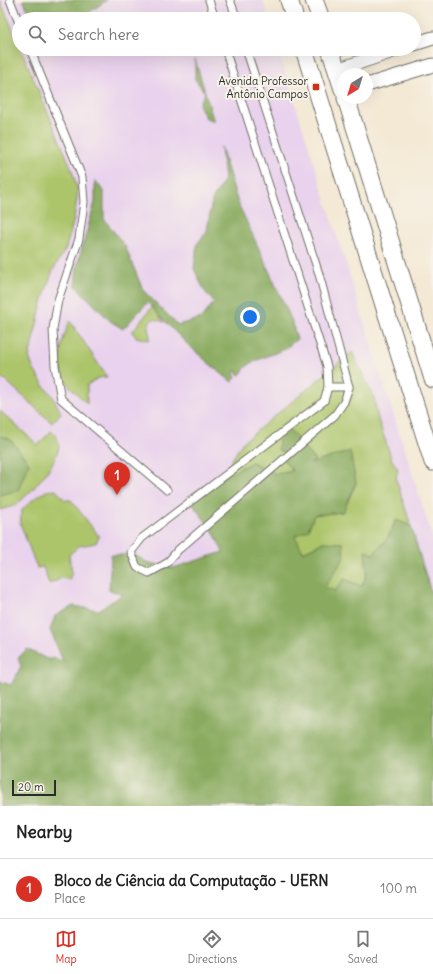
<!DOCTYPE html>
<html lang="en">
<head>
<meta charset="utf-8">
<style>
  body { margin:0; font-family:Delius,sans-serif; background:#f6f6f6; color:#222 }
  .compass { position:absolute; left:337px; top:68px; width:36px; height:36px; border-radius:50%; background:#fff; box-shadow:0 4px 16px #0002; rotate:218deg }
  .scale { position:absolute; left:12px; bottom:10px; width:44px; box-sizing:border-box; padding-left:4px; border:2px solid #2b2b2b; border-top:0; font-size:11px; line-height:14px; white-space:nowrap; color:#2b2b2b; -webkit-text-stroke:3px #f7f3e8; paint-order:stroke }
  .you { position:absolute; left:250px; top:317px; width:14px; height:14px; margin:-10px; border:3px solid #fff; border-radius:50%; background:#1a73e8; box-shadow:0 0 0 6px #1a73e833 }
  .badge { display:grid; place-items:center; width:26px; height:26px; border-radius:50%; background:#d93025; color:#fff; font-size:13px; font-weight:700 }
  .pin { position:absolute; translate:-50% -33px; filter:drop-shadow(0 1px 2px #0008) }
  .pin::after { content:''; position:absolute; top:21px; width:14px; height:12px; background:inherit; clip-path:polygon(0 0,100% 0,50% 100%) }
  .list { margin:0; padding:0; list-style:none }
  h2 { display:flex; justify-content:space-between; align-items:center; height:52px; margin:0; padding:0 16px; font-size:17px }
  h2 small { font-size:13px; font-weight:400; color:#767676 }
  .list li { display:grid; grid-template-columns:26px 1fr auto; gap:12px; align-items:center; box-sizing:border-box; height:60px; padding:0 16px; border-top:1px solid #e0e0e0 }
  .list b { display:block; font-size:15px; white-space:nowrap }
  .list p { margin:0; font-size:13px; white-space:nowrap; color:#767676 }
  .list em { font-size:13px; font-style:normal; color:#767676 }
  .icon { flex:none; width:22px; height:22px; fill:none; stroke:currentColor; stroke-width:2; stroke-linecap:round; stroke-linejoin:round }
  .map { position:relative; flex:none; width:433px; height:806px; overflow:hidden }
  .search { position:absolute; background:#fff; box-shadow:0 4px 16px #0002; left:12px; right:12px; top:12px; height:44px; display:flex; align-items:center; gap:10px; box-sizing:border-box; padding:0 14px; border-radius:22px; color:#767676; font-size:15px }
  .sheet { height:112px; background:#fff }
  nav { display:flex; justify-content:space-around; align-items:center; box-sizing:border-box; height:56px; border-top:1px solid #e0e0e0; background:#fff; font-size:11px; color:#767676 }
  nav a { display:grid; justify-items:center; gap:2px }
  nav .on { color:#d93025 }
  .map>svg:first-child { display:block }
</style>
</head>
<body>
<div class="map">
<svg width="433" height="806" viewBox="0 0 433 806">
  <rect width="100%" height="100%" fill="#f7f3e8"/>
  <filter id="ink" filterUnits="userSpaceOnUse"><feTurbulence type="fractalNoise" baseFrequency=".025" numOctaves="2"/><feDisplacementMap in="SourceGraphic" scale="8" xChannelSelector="R" yChannelSelector="G"/><feConvolveMatrix kernelMatrix="1 2 1 2 8 2 1 2 1" color-interpolation-filters="sRGB"/></filter>
  <filter id="wash" filterUnits="userSpaceOnUse"><feTurbulence type="fractalNoise" baseFrequency=".012" numOctaves="4" result="noise"/><feDisplacementMap in="SourceGraphic" scale="16" xChannelSelector="R" yChannelSelector="G"/><feGaussianBlur stdDeviation="0.9" result="paint"/><feColorMatrix in="noise" values="0 0 0 0 0 0 0 0 0 0 0 0 0 0 0 0 0 1.4 0 .05"/><feComposite in="paint" operator="in"/></filter>
  <g filter="url(#wash)">
    <rect width="100%" height="100%" fill="#f4e9d5"/>
    <polygon fill="#e9d2ed" points="0,0 263,0 269,19 19,19 19,49 278,49 433,539 433,806 0,806"/>
    <g fill="#acc56b" stroke="#6c784b">
      <polygon points="0,0 19,44 19,49 21,49 71,167 78,191 74,219 66,248 53,270 43,299 29,357 33,368 44,386 52,395 61,413 52,423 3,378 0,381"/>
      <polygon points="152,307 164,322 154,319 150,321 148,329 150,336 149,340 136,337 132,332"/>
      <path d="M70,321L107,377L98,378L87,385V404C80,396 69,388 64,378C56,360 62,338 70,321Z"/>
      <polygon points="352,352 374,398 378,419 392,460 398,469 396,479 411,526 396,520 387,539 373,554 365,550 367,573 362,586 335,591 324,587 344,558 324,542 303,552 294,536 308,530 314,515 343,512 356,483 307,465 315,460 306,451 288,454 293,471 276,474 252,462 219,481 242,443"/>
      <path d="M0,411L38,445L51,431C53,433 56,435 57,438C68,454 28,497 15,505C11,508 4,508 0,510V495L18,490L29,463L10,439L0,436Z"/>
      <polygon points="56,490 65,500 71,500 99,536 96,543 79,546 69,555 72,572 69,580 62,578 49,584 43,567 37,568 20,523 22,510 31,501 46,491"/>
    </g>
    <g fill="#89aa5f" stroke="#5a6a45">
      <polygon points="23,0 107,0 84,16 57,17 56,19 32,19"/>
      <polygon points="195,59 214,122 205,117 199,104 205,93 195,79"/>
      <path d="M221,147L238,203L291,319L297,339L285,349L253,362L246,367L240,375H238L236,370L234,373L236,378L232,382C201,358 173,332 148,302L123,329L110,321L75,285L77,266L95,202V180L104,192V219L125,246L143,290L178,325L202,318L214,302L205,292L194,269L197,244L207,231L212,200L225,179Z"/>
      <path d="M291,431L315,461L310,464L350,451L356,483L343,512L314,515L308,530L295,536L303,552L324,542L343,543L344,558L325,587L335,591L344,579L362,586L367,573L365,550L373,554L387,539L396,520L411,526L433,599V806H0V681L11,685L21,666L18,658L27,649L47,659L55,658L63,661L50,630L55,616L73,606L99,610L123,594L109,590L111,555H135L146,562L173,568L223,552L213,531L187,497C207,483 230,474 252,462L276,474L293,471L284,461L288,454L278,450L279,439Z"/>
      <polygon points="0,436 10,439 29,463 18,490 0,495"/>
    </g>
  </g>
  <g filter="url(#ink)">
    <g fill="none" stroke-linecap="round" stroke-linejoin="round">
      <g stroke="#716e66" stroke-width="9">
        <g id="service">
          <polyline points="10,0 19,23"/>
          <polyline points="209,0 215,19"/>
          <polyline points="230,0 237,19"/>
          <polyline points="30,49 82,177 84,202 79,239 58,300 53,329 55,366 61,399 167,490"/>
          <polyline points="225,49 327,366 328,387 324,401 142,538 131,552 137,567 149,573 167,563 178,550 335,415 344,402 349,387 319,274 246,49"/>
          <polyline points="328,387 349,387"/>
        </g>
      </g>
      <g stroke="#716e66" stroke-width="15">
        <g id="minor">
          <polyline points="414,44 433,38"/>
          <polyline points="337,70 399,49"/>
          <polyline points="367,85 433,65"/>
        </g>
      </g>
      <g stroke="#716e66" stroke-width="19">
        <g id="tertiary">
          <polyline points="289,0 295,19"/>
          <polyline points="314,0 321,19"/>
          <polyline points="304,49 433,462"/>
          <polyline points="330,49 343,89"/>
          <polyline points="346,98 433,379"/>
        </g>
      </g>
      <use href="#service" stroke="#fff" stroke-width="7"/>
      <use href="#minor" stroke="#fff" stroke-width="13"/>
      <use href="#tertiary" stroke="#fff" stroke-width="17"/>
    </g>
  </g>
  <rect fill="#c8321e" stroke="#f7f3e8" stroke-width="1.5" x="312" y="83" width="8" height="8" rx="2"/>
  <g text-anchor="middle" dominant-baseline="central" stroke-width="4" stroke-linejoin="round" paint-order="stroke">
    <g font-size="11" fill="#2b2b2b" stroke="#f7f3e8" text-anchor="end">
      <text x="308" y="81">Avenida Professor<tspan x="308" dy="13">Antônio Campos</tspan></text>
    </g>
  </g>
</svg>
<svg class="compass" viewBox="-18 -18 36 36"><path d="M0-13l5 13h-10z" fill="#e53935"/><path d="M0 13l5-13h-10z" fill="#767676"/></svg>
<div class="scale">20 m</div>
<div class="you"></div>
<div class="pin badge" style="left:117px;top:495px">1</div>
<div class="search"><svg class="icon" aria-label="search" viewBox="0 0 24 24"><circle cx="10" cy="10" r="6"/><path d="M15 15l6 6"/></svg>Search here</div>
</div>
<section class="sheet">
<h2>Nearby<small></small></h2>
<ul class="list">
<li><span class="badge">1</span><div><b>Bloco de Ciência da Computação - UERN</b><p>Place</p></div><em>100 m</em></li>
</ul>
</section>
<nav>
<a class="on"><svg class="icon" aria-label="map" viewBox="0 0 24 24"><path d="M3 6l6-2 6 2 6-2v14l-6 2-6-2-6 2zM9 4v14M15 6v14"/></svg>Map</a>
<a><svg class="icon" aria-label="directions" viewBox="0 0 24 24"><path d="M12 3l9 9-9 9-9-9zM9 14v-3h6M13 9l2 2-2 2"/></svg>Directions</a>
<a><svg class="icon" aria-label="saved" viewBox="0 0 24 24"><path d="M7 4h10v16l-5-4-5 4z"/></svg>Saved</a>
</nav>
</body>
</html>
